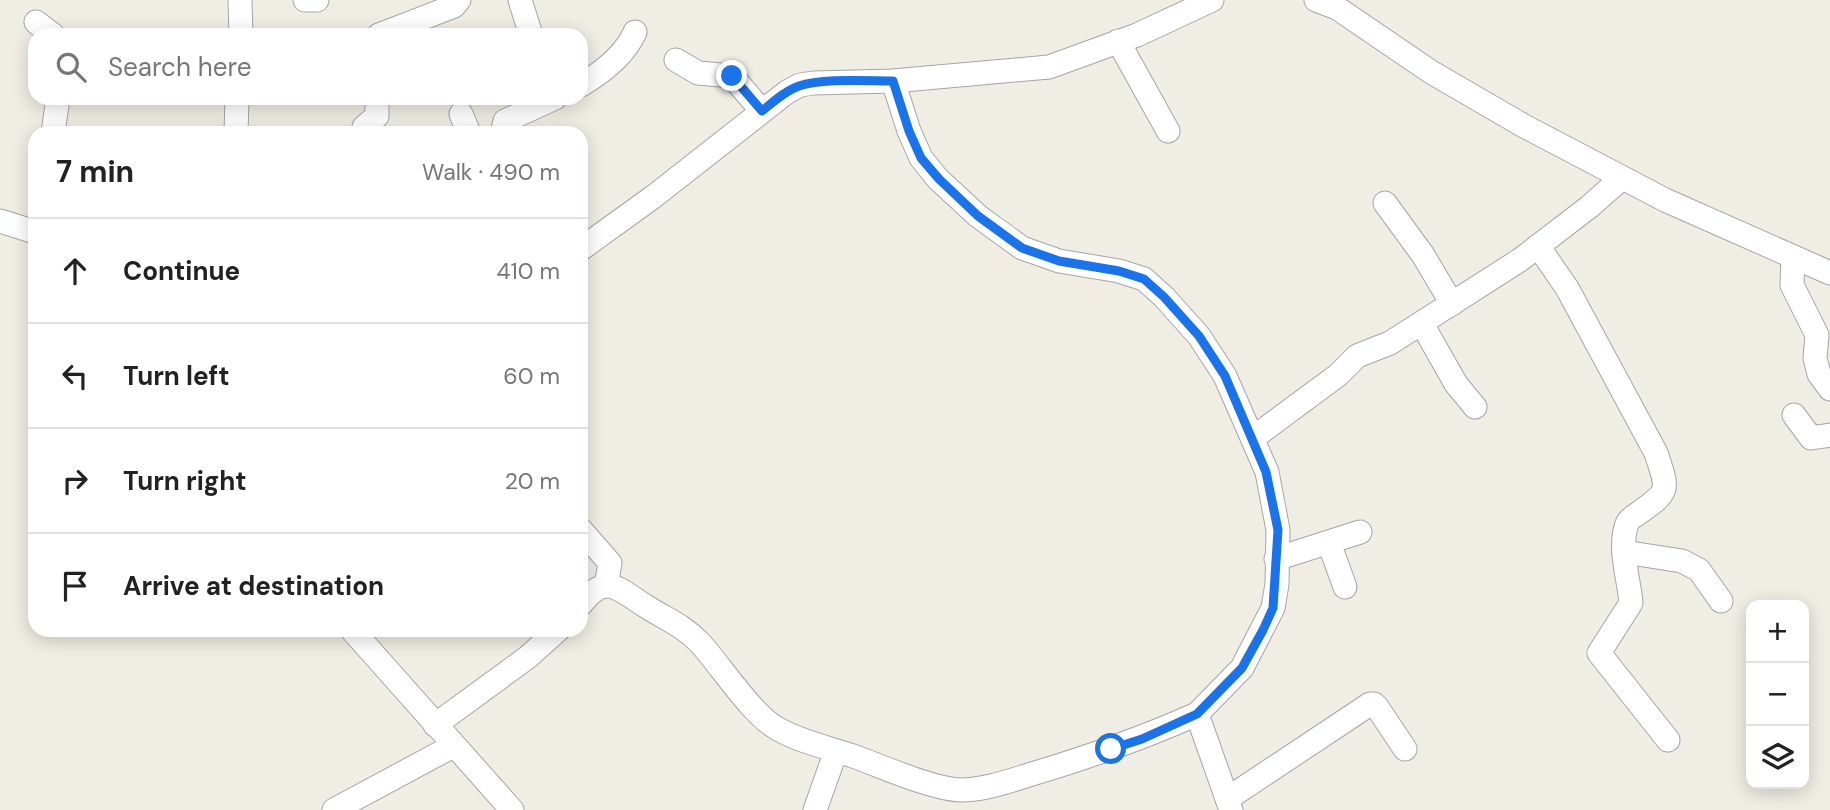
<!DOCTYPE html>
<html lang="en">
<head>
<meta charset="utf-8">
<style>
  body { margin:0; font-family:"DM Sans",sans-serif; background:#f2f2f2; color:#222 }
  .controls { position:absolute; right:21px; bottom:21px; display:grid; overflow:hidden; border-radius:14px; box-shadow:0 4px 18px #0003 }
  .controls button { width:63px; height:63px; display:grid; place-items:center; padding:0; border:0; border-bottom:2px solid #e0e0e0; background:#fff; color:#222; font:35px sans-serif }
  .stop { position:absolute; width:21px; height:21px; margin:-16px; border:5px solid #1a73e8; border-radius:50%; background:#fff }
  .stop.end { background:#1a73e8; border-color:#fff; box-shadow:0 2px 7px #0008 }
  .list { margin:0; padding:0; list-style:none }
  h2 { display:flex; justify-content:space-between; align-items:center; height:91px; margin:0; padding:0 28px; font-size:30px }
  h2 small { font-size:23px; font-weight:400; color:#767676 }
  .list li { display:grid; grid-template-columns:46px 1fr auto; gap:21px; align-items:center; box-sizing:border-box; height:105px; padding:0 28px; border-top:2px solid #e0e0e0 }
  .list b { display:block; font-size:26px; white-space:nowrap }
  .list em { font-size:23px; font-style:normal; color:#767676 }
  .icon { flex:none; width:38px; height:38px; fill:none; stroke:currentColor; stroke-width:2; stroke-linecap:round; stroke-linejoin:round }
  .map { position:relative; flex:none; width:1830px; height:810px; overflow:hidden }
  .search { position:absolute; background:#fff; box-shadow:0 4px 18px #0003; left:28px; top:28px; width:560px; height:77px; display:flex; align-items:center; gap:18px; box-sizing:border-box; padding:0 24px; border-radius:21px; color:#767676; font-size:26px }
  .panel { position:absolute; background:#fff; box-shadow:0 4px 18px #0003; left:28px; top:126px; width:560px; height:511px; border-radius:21px }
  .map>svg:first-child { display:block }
</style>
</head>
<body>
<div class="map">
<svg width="1830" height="810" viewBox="0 0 1830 810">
  <rect width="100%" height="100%" fill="#f0ede4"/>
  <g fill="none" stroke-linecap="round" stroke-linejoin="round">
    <g stroke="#a5a5a5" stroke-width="25">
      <g id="minor">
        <polyline points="240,0 241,35"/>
        <polyline points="305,0 317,0"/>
        <polyline points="520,0 531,35"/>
        <polyline points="1316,0 1337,8 1431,72 1524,126 1665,200 1830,273"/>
        <polyline points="36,22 53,35"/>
        <polyline points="379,35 454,6 459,0"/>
        <polyline points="1118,41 1168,131"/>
        <polyline points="676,60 698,73 732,76 762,111"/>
        <polyline points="893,81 909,131 921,158 938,179 978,216 1022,248 1059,261 1119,271 1144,279 1164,297 1199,336 1225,376 1267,472 1278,530 1277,584 1273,608 1242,668 1197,714 1231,810"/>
        <path d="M581,85C603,72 625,55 635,32"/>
        <polyline points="461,114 469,133"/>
        <polyline points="53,133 58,98"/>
        <polyline points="236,133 237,98"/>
        <polyline points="363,133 364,127 377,116 377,98"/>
        <polyline points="502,133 505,121 555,98"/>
        <polyline points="1385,203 1423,255 1452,304"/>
        <polyline points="0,221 35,232"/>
        <path d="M1538,246L1567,288L1656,453C1669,492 1670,491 1636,515C1631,518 1627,521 1626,527C1619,550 1629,579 1631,603L1599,653L1668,740"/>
        <polyline points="581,249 653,197 787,92 800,85 814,83 893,81 1049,67 1137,35 1212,0"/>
        <polyline points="1793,257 1792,285 1817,335 1815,358 1819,374 1830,389"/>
        <polyline points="1422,324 1456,384 1475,407"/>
        <polyline points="1794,415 1811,438 1830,435"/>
        <polyline points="1253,438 1338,375 1357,356 1390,343 1520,260 1589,207 1622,178"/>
        <polyline points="581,530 610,563 606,586"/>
        <polyline points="1329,543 1345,587"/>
        <polyline points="1624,552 1682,561 1699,570 1721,601"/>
        <polyline points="1276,559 1360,532"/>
        <path d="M581,604C607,571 619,590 647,607C666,619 684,626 700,643C721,666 752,715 778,729C801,742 829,748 853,756C881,766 932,789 960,790C985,790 1009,781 1032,774C1089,757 1143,738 1197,714"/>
        <polyline points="352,630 512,810"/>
        <polyline points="435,725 528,657 558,630"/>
        <polyline points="1227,799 1370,704 1374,704 1377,707 1405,749"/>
        <polyline points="334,810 453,746"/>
        <polyline points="815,810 836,751"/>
      </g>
    </g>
    <use href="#minor" stroke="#fff" stroke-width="23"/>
  </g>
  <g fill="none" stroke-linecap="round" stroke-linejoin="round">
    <path stroke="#1a73e8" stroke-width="9" d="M732,76L762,111C773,102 785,91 799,86C821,78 868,81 893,81L909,131L921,158L939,179L978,216L1022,248L1059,261L1119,271L1144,279L1164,297L1199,336L1225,376L1266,472L1278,530L1273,608L1263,630L1242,668L1197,714L1142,739L1111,749"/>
  </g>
</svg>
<div class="controls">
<button>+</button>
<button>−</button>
<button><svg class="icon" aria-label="layers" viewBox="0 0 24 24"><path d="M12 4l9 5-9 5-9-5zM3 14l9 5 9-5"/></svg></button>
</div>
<div class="stop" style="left:1111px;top:749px"></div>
<div class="stop end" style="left:732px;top:76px"></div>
<div class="search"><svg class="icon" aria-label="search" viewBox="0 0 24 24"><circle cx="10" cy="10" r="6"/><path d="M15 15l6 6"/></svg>Search here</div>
<section class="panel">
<h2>7 min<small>Walk · 490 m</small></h2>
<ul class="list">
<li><svg class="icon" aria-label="ahead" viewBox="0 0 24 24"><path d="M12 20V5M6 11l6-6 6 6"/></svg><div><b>Continue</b></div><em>410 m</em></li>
<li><svg class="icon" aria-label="left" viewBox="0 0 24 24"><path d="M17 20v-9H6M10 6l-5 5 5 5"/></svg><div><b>Turn left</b></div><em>60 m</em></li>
<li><svg class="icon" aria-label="right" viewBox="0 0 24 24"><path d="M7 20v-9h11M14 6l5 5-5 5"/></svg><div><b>Turn right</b></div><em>20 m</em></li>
<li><svg class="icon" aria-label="arrive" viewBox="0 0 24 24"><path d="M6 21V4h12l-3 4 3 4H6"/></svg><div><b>Arrive at destination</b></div></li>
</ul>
</section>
</div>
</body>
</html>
